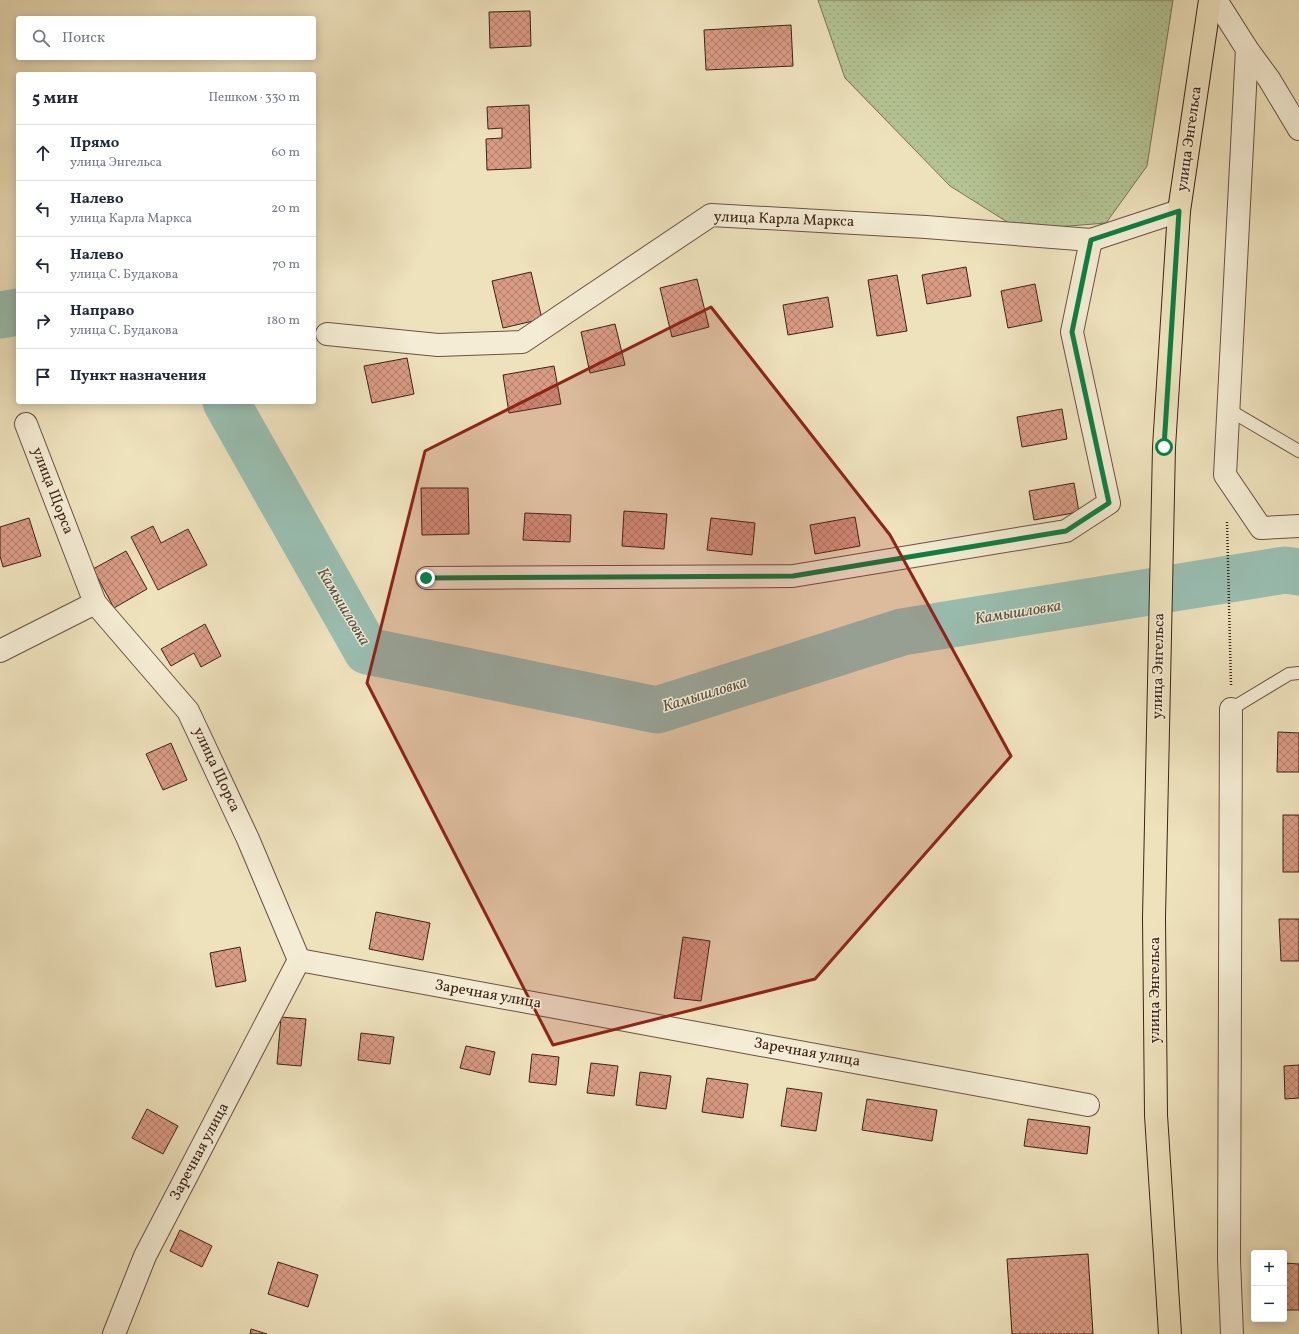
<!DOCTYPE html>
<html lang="ru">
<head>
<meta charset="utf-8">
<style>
  body { margin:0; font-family:Vollkorn,serif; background:#f6f6f7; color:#1f2937 }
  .controls { position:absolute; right:12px; bottom:12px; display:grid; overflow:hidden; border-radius:4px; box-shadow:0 2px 10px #0003 }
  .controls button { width:36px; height:36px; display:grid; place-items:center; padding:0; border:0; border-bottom:1px solid #e0e1e3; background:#fff; color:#1f2937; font:20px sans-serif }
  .stop { position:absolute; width:12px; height:12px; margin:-9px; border:3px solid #0b8043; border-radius:50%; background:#fff }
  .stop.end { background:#0b8043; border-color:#fff; box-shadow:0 1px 4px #0008 }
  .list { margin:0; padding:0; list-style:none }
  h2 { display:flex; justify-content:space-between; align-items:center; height:52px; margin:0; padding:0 16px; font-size:17px }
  h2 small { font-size:13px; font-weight:400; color:#747a83 }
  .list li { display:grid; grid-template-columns:26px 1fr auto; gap:12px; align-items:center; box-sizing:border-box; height:56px; padding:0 16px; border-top:1px solid #e0e1e3 }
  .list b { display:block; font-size:15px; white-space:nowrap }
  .list p { margin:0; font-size:13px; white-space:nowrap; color:#747a83 }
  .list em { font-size:13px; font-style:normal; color:#747a83 }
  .icon { flex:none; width:22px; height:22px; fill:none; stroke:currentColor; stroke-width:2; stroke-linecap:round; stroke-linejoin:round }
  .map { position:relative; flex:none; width:1299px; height:1334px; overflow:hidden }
  .search { position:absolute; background:#fff; box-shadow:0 2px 10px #0003; left:16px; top:16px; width:300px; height:44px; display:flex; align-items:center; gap:10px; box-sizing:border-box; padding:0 14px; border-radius:4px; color:#747a83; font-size:15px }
  .panel { position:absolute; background:#fff; box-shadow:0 2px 10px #0003; left:16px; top:72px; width:300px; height:332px; border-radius:4px }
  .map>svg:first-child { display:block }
</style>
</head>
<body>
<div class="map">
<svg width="1299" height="1334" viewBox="0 0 1299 1334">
  <defs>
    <pattern id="park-dots" width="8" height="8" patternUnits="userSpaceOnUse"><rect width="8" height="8" fill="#b4c494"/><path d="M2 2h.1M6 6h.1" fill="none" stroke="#9ca87f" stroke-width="1.8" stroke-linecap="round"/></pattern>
    <pattern id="building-cross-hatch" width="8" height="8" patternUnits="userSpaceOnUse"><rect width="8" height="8" fill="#d99b84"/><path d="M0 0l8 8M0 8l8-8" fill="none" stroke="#b17e6b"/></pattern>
  </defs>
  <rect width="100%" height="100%" fill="#eee2bd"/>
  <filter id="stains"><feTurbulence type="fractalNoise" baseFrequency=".005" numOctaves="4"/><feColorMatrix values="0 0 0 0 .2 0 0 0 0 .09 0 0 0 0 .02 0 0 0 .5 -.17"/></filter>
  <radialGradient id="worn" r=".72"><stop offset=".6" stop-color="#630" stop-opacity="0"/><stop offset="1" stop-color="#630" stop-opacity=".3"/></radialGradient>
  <polygon fill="url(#park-dots)" stroke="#787456" points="818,0 1173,0 1147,166 1106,223 1020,230 950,186 845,78"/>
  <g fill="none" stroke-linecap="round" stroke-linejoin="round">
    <g stroke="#99beb1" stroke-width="47">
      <polyline points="0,315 18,312"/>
      <polyline points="226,402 367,651 657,710 902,632 1285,570 1299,572"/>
    </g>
  </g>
  <g fill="url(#building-cross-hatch)" stroke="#3c2317">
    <polygon points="530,11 531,46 490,48 489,12"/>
    <polygon points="791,25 793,66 706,70 704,30"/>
    <polygon points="529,105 531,168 487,170 486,139 502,138 502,128 488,129 487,107"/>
    <polygon points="966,267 971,296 927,304 922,275"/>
    <polygon points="531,272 542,319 503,328 492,281"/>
    <polygon points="897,275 907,331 877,336 868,280"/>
    <polygon points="697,279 709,327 672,337 660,288"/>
    <polygon points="1035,284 1042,321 1008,328 1001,291"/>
    <polygon points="828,297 833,327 788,335 783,305"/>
    <polygon points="615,324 625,365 590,373 581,332"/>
    <polygon points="407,358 414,394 372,403 364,366"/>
    <polygon points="554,366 561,404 509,413 503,375"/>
    <polygon points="1062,409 1067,439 1022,447 1017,417"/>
    <polygon points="1074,483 1079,512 1034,520 1029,491"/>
    <polygon points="421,488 468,488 469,534 422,535"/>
    <polygon points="624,511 667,514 664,549 622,546"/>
    <polygon points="525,513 571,515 570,542 523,540"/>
    <polygon points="855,517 860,546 815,554 810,525"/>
    <polygon points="29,518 41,556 3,567 0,556 0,527"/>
    <polygon points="711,518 755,523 752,555 707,550"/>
    <polygon points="153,526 161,543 188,529 207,565 158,590 131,537"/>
    <polygon points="126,551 147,589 114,608 93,569"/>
    <polygon points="205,624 221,656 201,667 194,653 171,666 161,649"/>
    <polygon points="1278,732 1299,733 1299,772 1277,772"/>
    <polygon points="171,743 187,780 163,790 146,754"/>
    <rect x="1283" y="815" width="16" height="57"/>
    <polygon points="376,912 430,923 423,960 369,949"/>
    <polygon points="1279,919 1299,919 1299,961 1281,961"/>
    <polygon points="683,937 710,941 701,1001 674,998"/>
    <polygon points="240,947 246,981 216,987 210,953"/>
    <polygon points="281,1017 306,1019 301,1066 277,1064"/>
    <polygon points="361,1033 394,1037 390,1064 358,1060"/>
    <polygon points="466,1046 495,1052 490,1075 460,1068"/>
    <polygon points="532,1054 559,1057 556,1085 529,1082"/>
    <polygon points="591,1063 618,1066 614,1096 587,1093"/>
    <polygon points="1299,1065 1299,1098 1285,1099 1284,1066"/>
    <polygon points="640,1072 671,1076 666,1109 636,1105"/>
    <polygon points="707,1078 748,1084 743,1118 702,1112"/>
    <polygon points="787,1088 822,1093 816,1131 781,1126"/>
    <polygon points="867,1099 937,1110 932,1141 862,1130"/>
    <polygon points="147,1109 178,1126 163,1154 132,1138"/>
    <polygon points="1028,1119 1090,1127 1087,1154 1024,1146"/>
    <polygon points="180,1230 212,1246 202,1267 170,1251"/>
    <polygon points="1088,1254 1093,1334 1012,1334 1007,1259"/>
    <polygon points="278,1262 318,1275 308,1307 268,1294"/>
    <polygon points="1284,1263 1299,1264 1299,1310 1284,1310"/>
    <polygon points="251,1329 267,1334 250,1334"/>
  </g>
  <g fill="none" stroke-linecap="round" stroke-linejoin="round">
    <g stroke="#685340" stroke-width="14">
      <g id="lane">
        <polyline points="1229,410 1299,451"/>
        <polyline points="1231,709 1289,674 1299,673"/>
      </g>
    </g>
    <g stroke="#685340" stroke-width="24">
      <g id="street">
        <polyline points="1216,0 1247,49 1269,79 1299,129"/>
        <polyline points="1247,49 1225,475 1261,528 1299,526"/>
        <polyline points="327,334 438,345 522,342 711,215 926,227 1091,240 1179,211"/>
        <polyline points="26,424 95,603 188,711 248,839 299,960"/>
        <polyline points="427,578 793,576 1066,531 1109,503 1072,332 1091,240"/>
        <polyline points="0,651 95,603"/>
        <polyline points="1231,709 1229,1260 1232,1334"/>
        <polyline points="114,1334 145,1256 299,960 1088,1105"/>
      </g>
    </g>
    <g stroke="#3c2317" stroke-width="24">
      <polyline id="primary" points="1170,1334 1156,1115 1154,918 1164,447 1179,211 1210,0"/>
    </g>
    <polyline stroke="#3c2317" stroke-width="2.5" stroke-dasharray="1 2" stroke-linecap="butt" points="1227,522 1231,685"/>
    <use href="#lane" stroke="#f4ecd4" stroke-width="12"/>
    <use href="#street" stroke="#f4ecd4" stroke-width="22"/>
    <use href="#primary" stroke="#eee2bd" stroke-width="22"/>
  </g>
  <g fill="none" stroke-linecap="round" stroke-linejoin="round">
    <polyline stroke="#0b8043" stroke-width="5" points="426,578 793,576 1066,531 1109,503 1072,332 1091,240 1179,211 1164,447"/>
  </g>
  <path fill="#8f2418" fill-opacity="0.2" stroke="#8f2418" stroke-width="3" stroke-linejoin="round" d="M711,307L890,535L1011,756L815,979L553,1045L367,683L425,451Z"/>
  <g text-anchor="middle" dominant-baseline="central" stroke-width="3" stroke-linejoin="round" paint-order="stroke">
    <g font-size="15" fill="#3c2317" stroke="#f4ecd4">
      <text transform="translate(1190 139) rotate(-82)">улица Энгельса</text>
      <text transform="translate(784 220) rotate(2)">улица Карла Маркса</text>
      <text transform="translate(52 491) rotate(69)">улица Щорса</text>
      <text transform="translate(1159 666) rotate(-89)">улица Энгельса</text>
      <text transform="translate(216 770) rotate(65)">улица Щорса</text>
      <text transform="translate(1155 990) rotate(-90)">улица Энгельса</text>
      <text transform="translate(488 995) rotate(10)">Заречная улица</text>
      <text transform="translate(807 1053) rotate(10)">Заречная улица</text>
      <text transform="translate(200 1152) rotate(-62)">Заречная улица</text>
    </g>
    <g font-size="16" font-style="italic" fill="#585245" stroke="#f4ecd4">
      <text transform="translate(343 607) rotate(59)">Камышловка</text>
      <text transform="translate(1018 613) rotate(-9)">Камышловка</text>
      <text transform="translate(705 695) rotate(-17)">Камышловка</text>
    </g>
  </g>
  <rect width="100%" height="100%" filter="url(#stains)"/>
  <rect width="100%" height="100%" fill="url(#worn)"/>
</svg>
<div class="controls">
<button>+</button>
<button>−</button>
</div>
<div class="stop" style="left:1164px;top:447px"></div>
<div class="stop end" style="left:426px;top:578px"></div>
<div class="search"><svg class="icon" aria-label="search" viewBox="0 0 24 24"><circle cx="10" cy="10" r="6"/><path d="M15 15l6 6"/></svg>Поиск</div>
<section class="panel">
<h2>5 мин<small>Пешком · 330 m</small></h2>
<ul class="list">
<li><svg class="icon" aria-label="ahead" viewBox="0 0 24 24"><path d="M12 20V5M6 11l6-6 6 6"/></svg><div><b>Прямо</b><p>улица Энгельса</p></div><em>60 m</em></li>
<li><svg class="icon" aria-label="left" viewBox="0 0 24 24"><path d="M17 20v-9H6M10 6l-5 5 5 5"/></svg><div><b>Налево</b><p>улица Карла Маркса</p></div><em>20 m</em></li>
<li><svg class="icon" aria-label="left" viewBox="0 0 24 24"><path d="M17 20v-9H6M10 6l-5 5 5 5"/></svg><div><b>Налево</b><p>улица С. Будакова</p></div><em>70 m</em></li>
<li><svg class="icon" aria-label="right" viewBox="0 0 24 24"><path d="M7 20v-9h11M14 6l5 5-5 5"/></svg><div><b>Направо</b><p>улица С. Будакова</p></div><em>180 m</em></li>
<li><svg class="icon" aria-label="arrive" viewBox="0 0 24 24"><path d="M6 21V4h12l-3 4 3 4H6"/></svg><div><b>Пункт назначения</b></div></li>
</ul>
</section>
</div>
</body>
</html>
